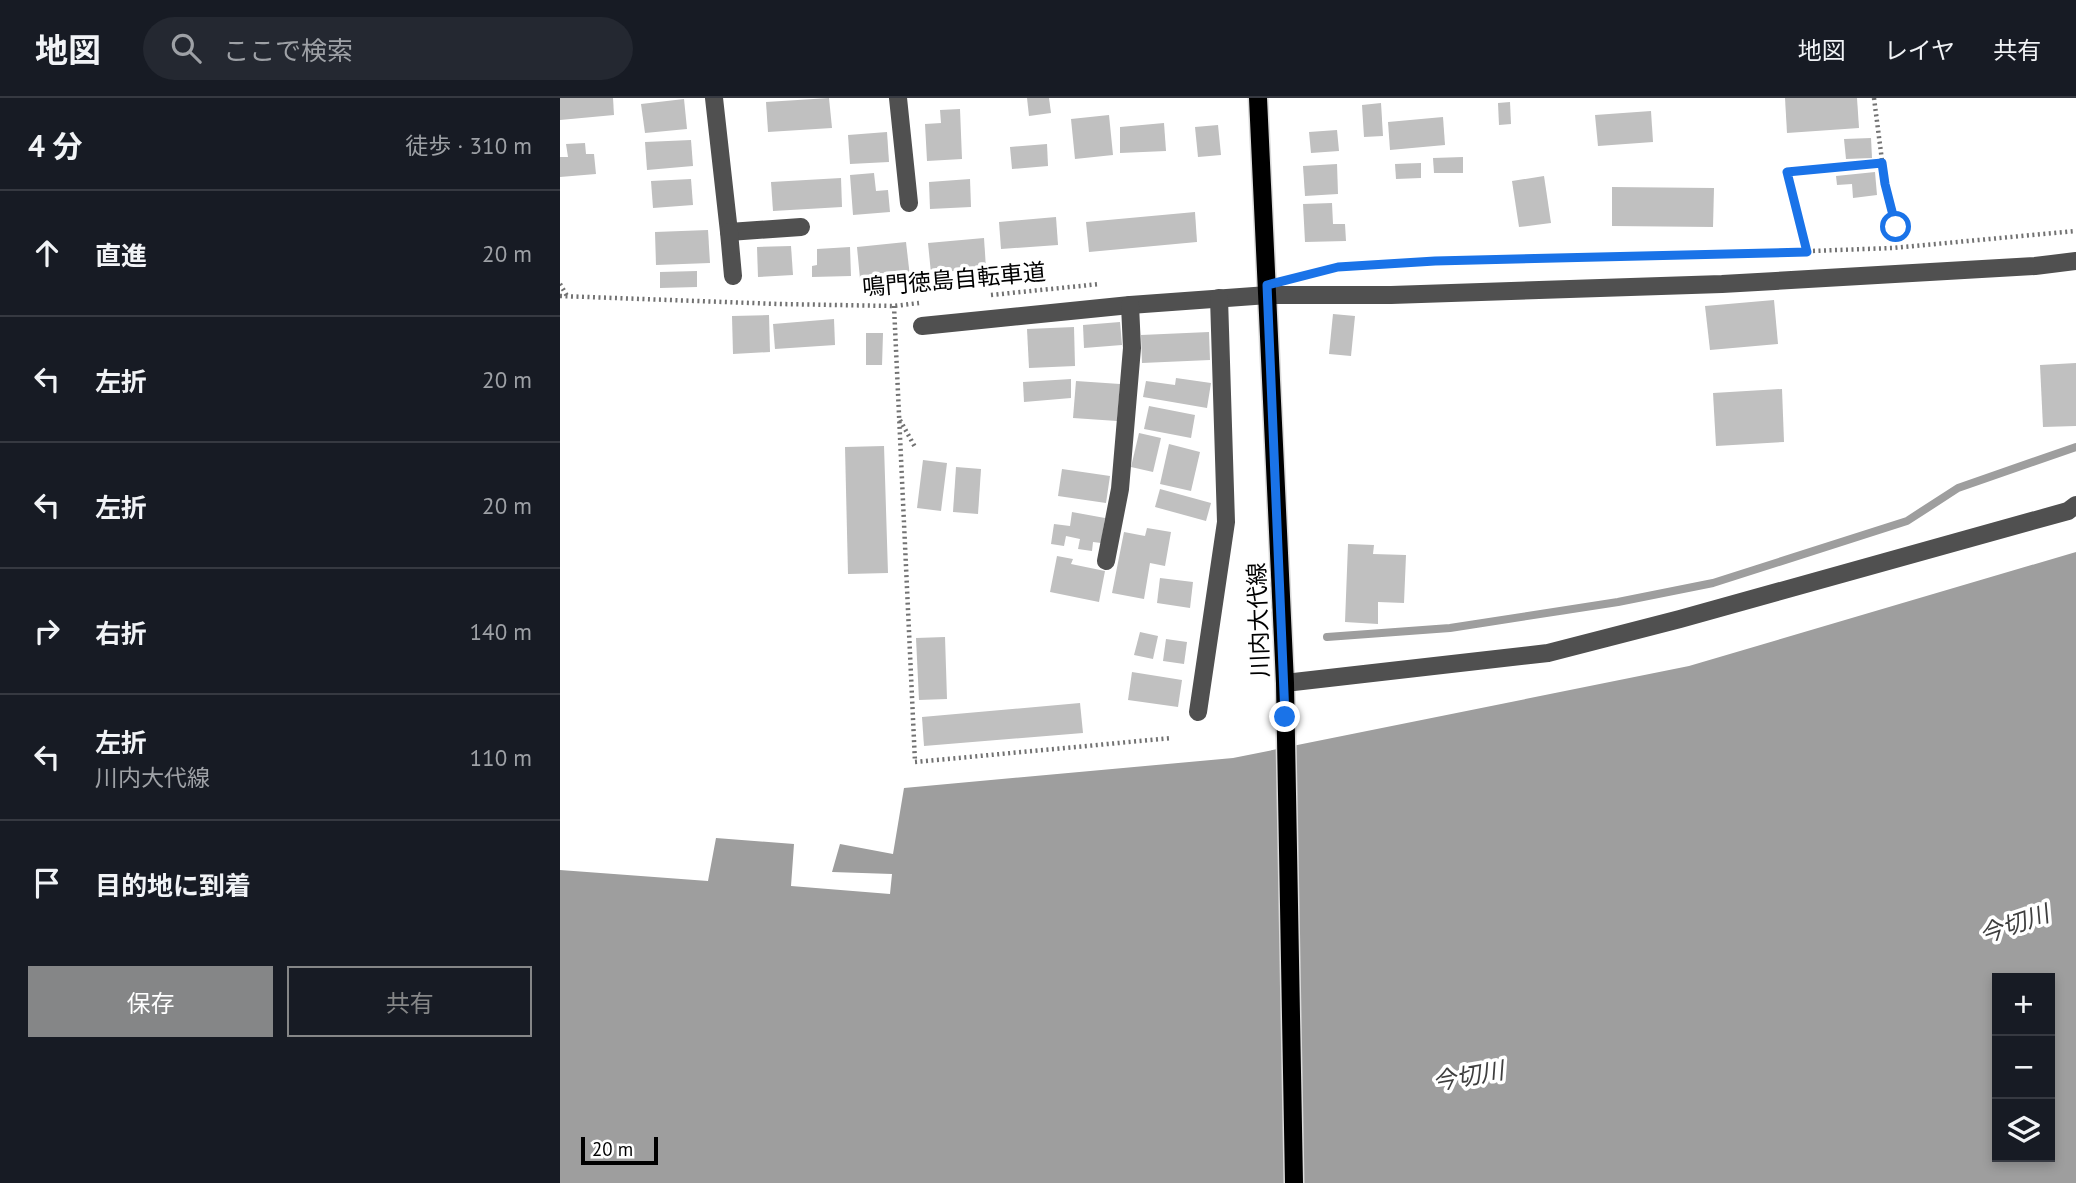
<!DOCTYPE html>
<html lang="ja">
<head>
<meta charset="utf-8">
<style>
  body { margin:0; font-family:"PT Sans","Noto Sans JP",sans-serif; background:#242831; color:#f1f3f6 }
  .controls { position:absolute; right:21px; bottom:21px; display:grid; overflow:hidden; border-radius:0px; box-shadow:0 4px 10px #0003 }
  .controls button { width:63px; height:63px; display:grid; place-items:center; padding:0; border:0; border-bottom:2px solid #363941; background:#171b24; color:#f1f3f6; font:35px sans-serif }
  .scale { position:absolute; left:21px; bottom:18px; width:77px; box-sizing:border-box; padding-left:7px; border:4px solid #000; border-top:0; font-size:19px; line-height:24px; white-space:nowrap; color:#000; -webkit-text-stroke:5px #fff; paint-order:stroke }
  .stop { position:absolute; width:21px; height:21px; margin:-16px; border:5px solid #1a73e8; border-radius:50%; background:#fff }
  .stop.end { background:#1a73e8; border-color:#fff; box-shadow:0 2px 7px #0008 }
  .list { margin:0; padding:0; list-style:none }
  h2 { display:flex; justify-content:space-between; align-items:center; height:91px; margin:0; padding:0 28px; font-size:30px }
  h2 small { font-size:23px; font-weight:400; color:#9ea1a6 }
  .list li { display:grid; grid-template-columns:46px 1fr auto; gap:21px; align-items:center; box-sizing:border-box; height:126px; padding:0 28px; border-top:2px solid #363941 }
  .list b { display:block; font-size:26px; white-space:nowrap }
  .list p { margin:0; font-size:23px; white-space:nowrap; color:#9ea1a6 }
  .list em { font-size:23px; font-style:normal; color:#9ea1a6 }
  .actions { display:flex; gap:14px; padding:21px 28px }
  .actions a { flex:1; padding:16px 0; border:2px solid #858687; border-radius:0px; text-align:center; font-size:24px; color:#858687 }
  .actions .main { background:#858687; color:#fff }
  .icon { flex:none; width:38px; height:38px; fill:none; stroke:currentColor; stroke-width:2; stroke-linecap:round; stroke-linejoin:round }
  .map { position:relative; flex:none; width:1516px; height:1085px; overflow:hidden }
  header { display:flex; align-items:center; gap:42px; box-sizing:border-box; height:98px; padding:0 35px; background:#171b24; border-bottom:2px solid #363941 }
  header strong { font-size:33px }
  nav { display:flex; gap:38px; margin-inline-start:auto; font-size:24px }
  .search { width:490px; height:63px; background:#242831; display:flex; align-items:center; gap:18px; box-sizing:border-box; padding:0 24px; border-radius:38px; color:#9ea1a6; font-size:26px }
  main { display:flex }
  aside { flex:1; background:#171b24 }
  .map>svg:first-child { display:block }
</style>
</head>
<body>
<header>
<strong>地図</strong>
<div class="search"><svg class="icon" aria-label="search" viewBox="0 0 24 24"><circle cx="10" cy="10" r="6"/><path d="M15 15l6 6"/></svg>ここで検索</div>
<nav><a>地図</a><a>レイヤ</a><a>共有</a></nav>
</header>
<main>
<aside>
<h2>4 分<small>徒歩 · 310 m</small></h2>
<ul class="list">
<li><svg class="icon" aria-label="ahead" viewBox="0 0 24 24"><path d="M12 20V5M6 11l6-6 6 6"/></svg><div><b>直進</b></div><em>20 m</em></li>
<li><svg class="icon" aria-label="left" viewBox="0 0 24 24"><path d="M17 20v-9H6M10 6l-5 5 5 5"/></svg><div><b>左折</b></div><em>20 m</em></li>
<li><svg class="icon" aria-label="left" viewBox="0 0 24 24"><path d="M17 20v-9H6M10 6l-5 5 5 5"/></svg><div><b>左折</b></div><em>20 m</em></li>
<li><svg class="icon" aria-label="right" viewBox="0 0 24 24"><path d="M7 20v-9h11M14 6l5 5-5 5"/></svg><div><b>右折</b></div><em>140 m</em></li>
<li><svg class="icon" aria-label="left" viewBox="0 0 24 24"><path d="M17 20v-9H6M10 6l-5 5 5 5"/></svg><div><b>左折</b><p>川内大代線</p></div><em>110 m</em></li>
<li><svg class="icon" aria-label="arrive" viewBox="0 0 24 24"><path d="M6 21V4h12l-3 4 3 4H6"/></svg><div><b>目的地に到着</b></div></li>
</ul>
<div class="actions"><a class="main">保存</a><a>共有</a></div>
</aside>
<div class="map">
<svg width="1516" height="1085" viewBox="0 0 1516 1085">
  <rect width="100%" height="100%" fill="#fff"/>
  <path fill="#9e9e9e" fill-rule="evenodd" d="M1516,454V1085H0V772L148,783L156,740L234,746L231,788L330,796L332,776L272,774L280,746L333,756L344,690L673,660L1129,568ZM1437,880H1490V1059H1437Z"/>
  <g fill="none" stroke-linecap="round" stroke-linejoin="round">
    <polyline stroke="#9e9e9e" stroke-width="8" points="767,539 890,530 1058,504 1153,485 1347,423 1398,390 1516,349"/>
  </g>
  <g fill="#c0c0c0">
    <polygon points="0,0 53,0 54,17 0,22"/>
    <polygon points="269,0 272,30 208,34 206,4"/>
    <polygon points="467,0 489,0 491,15 469,18"/>
    <polygon points="1225,0 1297,0 1299,30 1227,35"/>
    <polygon points="124,1 127,31 85,35 81,6"/>
    <polygon points="950,4 951,26 939,27 938,5"/>
    <polygon points="821,5 823,38 804,39 802,7"/>
    <polygon points="400,11 402,61 367,63 365,26 381,25 380,12"/>
    <polygon points="1091,13 1093,44 1038,48 1035,17"/>
    <polygon points="549,17 553,57 515,61 511,21"/>
    <polygon points="883,19 885,47 830,52 828,24"/>
    <polygon points="604,25 606,53 560,55 560,29"/>
    <polygon points="658,27 661,57 638,59 635,29"/>
    <polygon points="777,32 779,53 751,55 749,34"/>
    <polygon points="327,34 329,64 290,66 288,37"/>
    <polygon points="1311,40 1312,60 1286,61 1284,41"/>
    <polygon points="131,42 133,68 87,72 85,44"/>
    <polygon points="25,45 26,56 34,56 36,76 0,79 0,59 8,59 6,46"/>
    <polygon points="487,46 488,68 452,71 450,49"/>
    <polygon points="903,59 903,75 874,75 873,60"/>
    <polygon points="861,65 861,80 836,81 835,66"/>
    <polygon points="777,66 778,96 745,98 743,68"/>
    <polygon points="1315,74 1317,97 1293,100 1292,86 1277,87 1276,78"/>
    <polygon points="314,75 316,93 328,92 330,114 293,117 290,77"/>
    <polygon points="984,78 991,125 959,129 952,83"/>
    <polygon points="281,80 282,109 213,113 211,84"/>
    <polygon points="131,81 133,107 93,110 91,83"/>
    <polygon points="410,81 411,109 370,111 369,84"/>
    <polygon points="1052,89 1154,90 1153,129 1052,128"/>
    <polygon points="772,105 773,126 785,126 786,143 745,144 743,106"/>
    <polygon points="635,114 637,144 529,154 526,124"/>
    <polygon points="496,119 498,147 441,151 439,124"/>
    <polygon points="148,132 150,165 96,167 95,134"/>
    <polygon points="424,140 426,170 371,175 368,145"/>
    <polygon points="346,144 350,179 300,181 297,149"/>
    <polygon points="231,148 233,177 198,179 197,149"/>
    <polygon points="290,149 291,178 252,179 252,168 257,167 257,151"/>
    <polygon points="137,173 137,189 100,190 100,174"/>
    <polygon points="1214,202 1218,246 1150,252 1145,208"/>
    <polygon points="773,216 795,218 791,258 769,256"/>
    <polygon points="209,217 210,254 173,256 172,218"/>
    <polygon points="274,221 275,247 215,251 213,226"/>
    <polygon points="560,224 562,247 524,250 523,227"/>
    <polygon points="514,229 515,268 469,270 467,231"/>
    <polygon points="649,234 650,262 582,265 581,237"/>
    <polygon points="306,235 323,235 322,267 306,267"/>
    <polygon points="1516,265 1516,328 1483,329 1480,267"/>
    <polygon points="616,280 651,285 647,310 583,299 586,283 615,287"/>
    <polygon points="511,281 511,300 464,304 463,284"/>
    <polygon points="516,283 560,286 557,323 513,320"/>
    <polygon points="1222,291 1224,344 1156,348 1153,295"/>
    <polygon points="589,308 635,317 631,340 584,331"/>
    <polygon points="579,335 601,340 593,374 571,369"/>
    <polygon points="609,346 640,354 631,393 600,386"/>
    <polygon points="324,348 328,475 288,476 285,349"/>
    <polygon points="363,362 387,365 381,413 357,410"/>
    <polygon points="396,369 421,371 418,416 393,414"/>
    <polygon points="502,371 550,378 546,405 498,398"/>
    <polygon points="600,391 651,405 646,423 595,409"/>
    <polygon points="512,414 545,420 541,445 533,444 532,453 518,451 520,441 506,438 504,448 491,446 494,426 510,428"/>
    <polygon points="587,430 611,434 605,468 590,465 584,501 552,495 564,434 585,438"/>
    <polygon points="788,446 814,447 813,456 846,457 844,505 818,504 818,526 785,524"/>
    <polygon points="497,458 513,461 511,466 545,473 539,504 490,494"/>
    <polygon points="600,480 633,484 630,510 597,505"/>
    <polygon points="580,534 598,538 593,561 574,557"/>
    <polygon points="385,539 387,601 359,602 356,540"/>
    <polygon points="606,541 627,544 624,566 603,563"/>
    <polygon points="572,574 622,582 618,609 568,602"/>
    <polygon points="520,605 523,635 364,648 362,619"/>
  </g>
  <g fill="none" stroke-linecap="round" stroke-linejoin="round">
    <g stroke="#dbdbdb" stroke-width="21">
      <polyline id="major" points="698,0 725,585 734,1085"/>
    </g>
    <g stroke="#727272" stroke-width="4.5" stroke-dasharray="2 3.5" stroke-linecap="butt">
      <polyline points="1314,0 1325,86 1336,129"/>
      <polyline points="1247,154 1227,74 1322,65"/>
      <polyline points="759,174 778,169 875,163 1061,160 1332,150 1516,133"/>
      <polyline points="0,186 7,198"/>
      <polyline points="431,197 540,186"/>
      <polyline points="0,198 219,206 334,208 359,205"/>
      <polyline points="334,208 355,664 612,640"/>
      <polyline points="340,322 355,349"/>
    </g>
    <g stroke="#505050" stroke-width="18">
      <polyline points="154,0 169,134 241,129"/>
      <polyline points="338,0 349,105"/>
      <polyline points="169,134 173,178"/>
      <polyline points="362,228 570,207 708,197 831,197 1162,186 1475,168 1516,163"/>
      <polyline points="546,463 560,391 572,250 570,207"/>
      <polyline points="725,585 988,555 1120,521 1508,413 1516,407"/>
      <polyline points="638,614 666,424 659,200"/>
    </g>
    <use href="#major" stroke="#000" stroke-width="18"/>
  </g>
  <g fill="none" stroke-linecap="round" stroke-linejoin="round">
    <polyline stroke="#1a73e8" stroke-width="9" points="725,619 707,187 778,169 875,163 1247,154 1227,74 1322,65 1325,86 1336,129"/>
  </g>
  <g text-anchor="middle" dominant-baseline="central" stroke-width="7" stroke-linejoin="round" paint-order="stroke">
    <g font-size="23" fill="#000" stroke="#fff">
      <text transform="translate(394 181) rotate(-5)">鳴門徳島自転車道</text>
      <text transform="translate(698 522) rotate(-92)">川内大代線</text>
    </g>
    <g font-size="24" font-style="italic" fill="#3f3f3f" stroke="#fff">
      <text transform="translate(1454 826) rotate(-19)">今切川</text>
      <text transform="translate(908 978) rotate(-10)">今切川</text>
    </g>
  </g>
</svg>
<div class="controls">
<button>+</button>
<button>−</button>
<button><svg class="icon" aria-label="layers" viewBox="0 0 24 24"><path d="M12 4l9 5-9 5-9-5zM3 14l9 5 9-5"/></svg></button>
</div>
<div class="scale">20 m</div>
<div class="stop" style="left:1336px;top:129px"></div>
<div class="stop end" style="left:725px;top:619px"></div>
</div>
</main>
</body>
</html>
